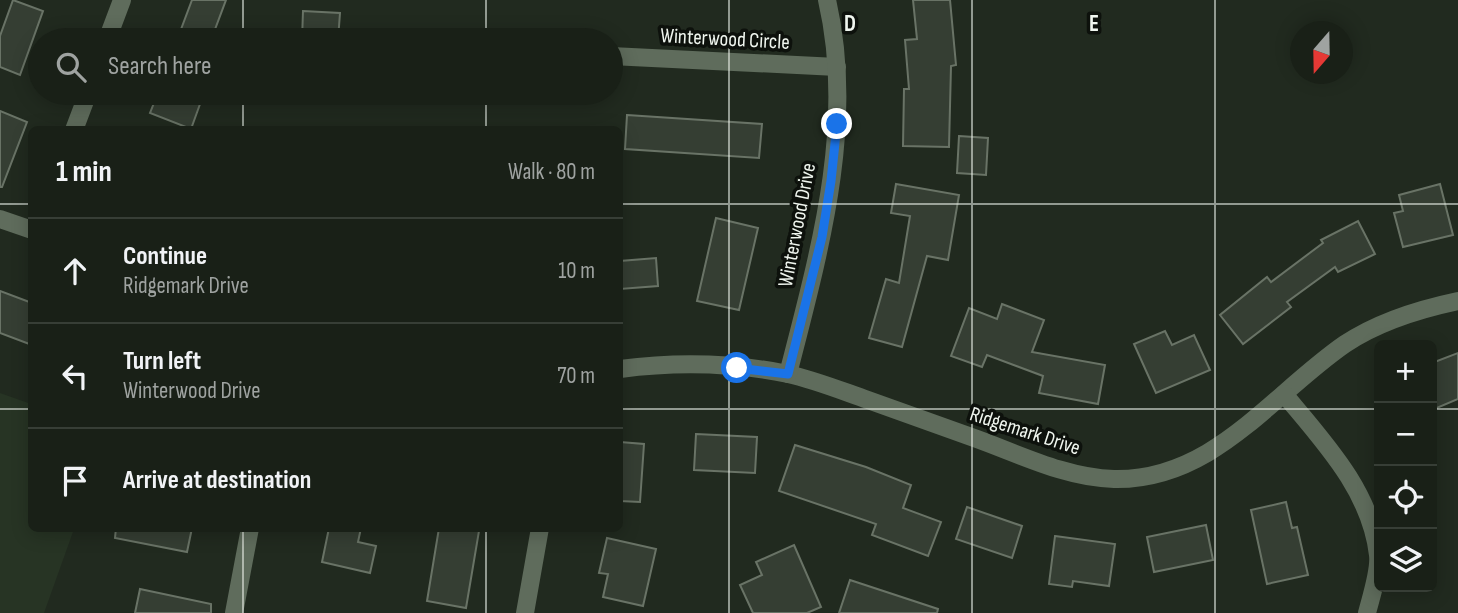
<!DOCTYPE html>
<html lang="en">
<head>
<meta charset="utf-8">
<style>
  body { margin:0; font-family:"Sofia Sans Condensed",sans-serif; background:#222820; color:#f1f3f6 }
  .controls { position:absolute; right:21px; bottom:21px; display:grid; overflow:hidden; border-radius:10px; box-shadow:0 4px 18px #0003 }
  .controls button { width:63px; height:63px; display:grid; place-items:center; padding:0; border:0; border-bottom:2px solid #373e36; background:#192017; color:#f1f3f6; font:35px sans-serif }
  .compass { position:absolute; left:1290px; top:21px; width:63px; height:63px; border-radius:50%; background:#192017; box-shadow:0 4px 18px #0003; rotate:200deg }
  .stop { position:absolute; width:21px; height:21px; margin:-16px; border:5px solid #1a73e8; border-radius:50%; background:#fff }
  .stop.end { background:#1a73e8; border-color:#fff; box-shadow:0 2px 7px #0008 }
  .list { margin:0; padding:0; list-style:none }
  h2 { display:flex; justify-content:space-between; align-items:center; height:91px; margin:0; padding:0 28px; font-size:30px }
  h2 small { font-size:23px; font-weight:400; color:#9fa3a1 }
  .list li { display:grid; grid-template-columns:46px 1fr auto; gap:21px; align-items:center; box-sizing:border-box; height:105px; padding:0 28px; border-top:2px solid #373e36 }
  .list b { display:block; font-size:26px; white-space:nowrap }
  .list p { margin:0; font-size:23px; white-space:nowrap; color:#9fa3a1 }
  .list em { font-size:23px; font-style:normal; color:#9fa3a1 }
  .icon { flex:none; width:38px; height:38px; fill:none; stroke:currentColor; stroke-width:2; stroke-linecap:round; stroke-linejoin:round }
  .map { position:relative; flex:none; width:1458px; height:613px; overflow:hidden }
  .search { position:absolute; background:#192017; box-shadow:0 4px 18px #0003; left:28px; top:28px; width:595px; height:77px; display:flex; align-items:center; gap:18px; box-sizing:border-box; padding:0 24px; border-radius:38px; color:#9fa3a1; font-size:26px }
  .panel { position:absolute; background:#192017; box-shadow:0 4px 18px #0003; left:28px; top:126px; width:595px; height:406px; border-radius:10px }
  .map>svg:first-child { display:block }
</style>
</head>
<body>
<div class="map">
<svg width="1458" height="613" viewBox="0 0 1458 613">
  <rect width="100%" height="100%" fill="#212a1f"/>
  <polygon fill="#273424" points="0,393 31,404 32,528 74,529 44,613 0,613"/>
  <g fill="#353e33" stroke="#697366" stroke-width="2">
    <polygon points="13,0 43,11 20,75 0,67 0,36"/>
    <polygon points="192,0 226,0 211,40 177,40"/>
    <polygon points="913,0 950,0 956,65 951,66 949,147 903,146 904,89 909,89 905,40 917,39"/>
    <polygon points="303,11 340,13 338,40 302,40"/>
    <polygon points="158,93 204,93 191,129 150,113"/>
    <polygon points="0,111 27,122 2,187 0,187"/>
    <polygon points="627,115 762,124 759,158 625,149"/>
    <polygon points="959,136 988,138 986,175 957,173"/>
    <polygon points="896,184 959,195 948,260 927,256 902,347 869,338 886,279 899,283 910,216 891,213"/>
    <polygon points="1440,184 1453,235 1403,247 1394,213 1403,211 1399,195"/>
    <polygon points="716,218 758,228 739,310 697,301"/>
    <polygon points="1358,221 1375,254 1338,272 1335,267 1287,302 1291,307 1243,344 1220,315 1267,277 1271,282 1323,243 1321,240"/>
    <polygon points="656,258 658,286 620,289 620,261"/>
    <polygon points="0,291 32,303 32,345 0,333"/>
    <polygon points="1002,304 1044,320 1032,352 1105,365 1098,404 1039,393 1043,376 987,355 982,367 951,356 969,308 997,319"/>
    <polygon points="1165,331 1172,345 1194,335 1210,370 1156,393 1134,344"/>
    <polygon points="1458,353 1458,399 1432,410 1432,363"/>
    <polygon points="696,434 757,437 755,473 694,470"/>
    <polygon points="620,442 644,444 640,502 620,501"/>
    <polygon points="795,445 866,467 911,485 903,508 941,522 928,556 872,535 876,524 779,491"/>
    <polygon points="1286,502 1292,528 1297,527 1308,575 1267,584 1251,510"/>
    <polygon points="967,507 1022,526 1012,558 956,539"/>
    <polygon points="1206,525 1213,560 1154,572 1147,537"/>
    <polygon points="116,528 192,528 187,552 115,538"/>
    <polygon points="329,528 361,528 358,542 376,546 370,573 322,562"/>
    <polygon points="439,528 479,531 466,608 427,601"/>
    <polygon points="1055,536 1115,544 1109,586 1073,581 1072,587 1049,584"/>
    <polygon points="607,538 656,549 643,606 603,597 608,574 599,573"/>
    <polygon points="794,545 821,607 807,613 753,613 740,585 762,575 756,562"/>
    <polygon points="850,580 938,609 937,613 839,613"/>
    <polygon points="140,589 211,604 211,613 135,613"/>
  </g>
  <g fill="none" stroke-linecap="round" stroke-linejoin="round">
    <g stroke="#5f6c5c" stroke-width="18">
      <polyline points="107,40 122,0"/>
      <polyline points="611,56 837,67"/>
      <polyline points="74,130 88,93"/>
      <polyline points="0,219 32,230"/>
      <path d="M620,369C674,362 734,363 788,374C815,380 842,391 868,400C905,413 941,426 977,439C1021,455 1067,478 1114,479C1213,481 1271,395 1345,344C1378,322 1420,309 1458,301"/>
      <path d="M788,374C819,253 856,125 827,0"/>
      <path d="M1284,394C1323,441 1371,491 1378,555C1380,570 1371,597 1367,613"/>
      <polyline points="234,613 250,528"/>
      <polyline points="525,613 540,528"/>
    </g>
  </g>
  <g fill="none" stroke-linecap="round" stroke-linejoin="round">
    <polyline stroke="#1a73e8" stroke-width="9" points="737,368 788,374 822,237 831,181 837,124"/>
  </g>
  <path fill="none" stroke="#f0f6ef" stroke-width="2" stroke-opacity="0.55" d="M243,0V40M486,0V40M729,0V613M972,0V613M1215,0V613M243,93V130M486,93V130M0,204H32M620,204H1458M0,409H32M620,409H1379M1432,409H1458M243,528V613M486,528V613"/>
  <g text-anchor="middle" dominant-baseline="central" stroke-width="7" stroke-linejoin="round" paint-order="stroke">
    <g font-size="21" fill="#f0f6ef" stroke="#0d110c">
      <text transform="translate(725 39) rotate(3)">Winterwood Circle</text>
      <text transform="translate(797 225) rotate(-79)">Winterwood Drive</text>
      <text transform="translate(1025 431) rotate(18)">Ridgemark Drive</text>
    </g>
  </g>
  <g font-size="23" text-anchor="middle" font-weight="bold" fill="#f0f6ef" stroke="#0d110c" stroke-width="7" stroke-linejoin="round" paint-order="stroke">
    <text x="850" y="31">D</text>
    <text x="1094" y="31">E</text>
  </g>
</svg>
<div class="controls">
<button>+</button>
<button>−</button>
<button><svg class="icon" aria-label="locate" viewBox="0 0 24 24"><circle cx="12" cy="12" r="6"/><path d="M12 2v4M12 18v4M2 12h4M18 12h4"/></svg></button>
<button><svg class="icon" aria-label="layers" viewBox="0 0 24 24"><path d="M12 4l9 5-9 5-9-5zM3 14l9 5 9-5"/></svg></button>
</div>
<svg class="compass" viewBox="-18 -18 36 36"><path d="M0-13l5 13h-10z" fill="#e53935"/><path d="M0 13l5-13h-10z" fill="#9fa3a1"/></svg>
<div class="stop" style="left:737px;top:368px"></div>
<div class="stop end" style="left:837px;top:124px"></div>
<div class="search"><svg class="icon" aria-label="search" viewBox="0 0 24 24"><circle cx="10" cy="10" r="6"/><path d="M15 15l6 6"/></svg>Search here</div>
<section class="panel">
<h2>1 min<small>Walk · 80 m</small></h2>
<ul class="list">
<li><svg class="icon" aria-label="ahead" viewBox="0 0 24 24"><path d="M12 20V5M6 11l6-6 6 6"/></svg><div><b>Continue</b><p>Ridgemark Drive</p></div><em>10 m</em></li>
<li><svg class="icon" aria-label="left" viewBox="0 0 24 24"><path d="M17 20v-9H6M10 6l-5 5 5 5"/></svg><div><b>Turn left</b><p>Winterwood Drive</p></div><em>70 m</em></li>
<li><svg class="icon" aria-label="arrive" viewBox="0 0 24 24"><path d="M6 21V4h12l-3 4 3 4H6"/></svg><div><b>Arrive at destination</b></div></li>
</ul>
</section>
</div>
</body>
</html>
